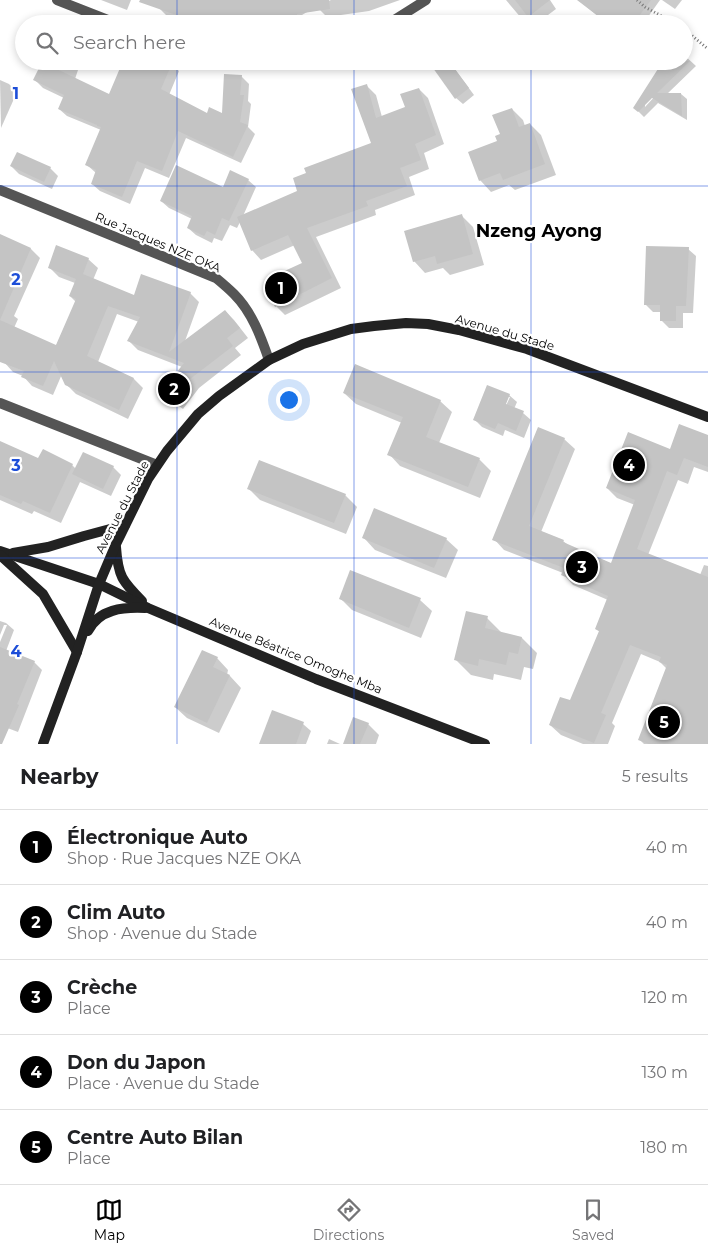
<!DOCTYPE html>
<html lang="en">
<head>
<meta charset="utf-8">
<style>
  body { margin:0; font-family:Montserrat,sans-serif; background:#f6f6f6; color:#202124 }
  .you { position:absolute; left:288px; top:399px; width:18px; height:18px; margin:-12px; border:4px solid #fff; border-radius:50%; background:#1a73e8; box-shadow:0 0 0 8px #1a73e833 }
  .badge { display:grid; place-items:center; width:32px; height:32px; border-radius:50%; background:#000; color:#fff; font-size:16px; font-weight:700 }
  .pin { position:absolute; translate:-50% -50%; border:2px solid #fff; box-shadow:0 1px 5px #0006 }
  .list { margin:0; padding:0; list-style:none }
  h2 { display:flex; justify-content:space-between; align-items:center; height:65px; margin:0; padding:0 20px; font-size:21px }
  h2 small { font-size:16px; font-weight:400; color:#757577 }
  .list li { display:grid; grid-template-columns:32px 1fr auto; gap:15px; align-items:center; box-sizing:border-box; height:75px; padding:0 20px; border-top:1px solid #e0e0e0 }
  .list b { display:block; font-size:19px; white-space:nowrap }
  .list p { margin:0; font-size:16px; white-space:nowrap; color:#757577 }
  .list em { font-size:16px; font-style:normal; color:#757577 }
  .icon { flex:none; width:28px; height:28px; fill:none; stroke:currentColor; stroke-width:2; stroke-linecap:round; stroke-linejoin:round }
  .map { position:relative; flex:none; width:708px; height:744px; overflow:hidden }
  .search { position:absolute; background:#fff; box-shadow:0 2px 8px #0003; left:15px; right:15px; top:15px; height:55px; display:flex; align-items:center; gap:12px; box-sizing:border-box; padding:0 18px; border-radius:28px; color:#757577; font-size:19px }
  .sheet { height:440px; background:#fff }
  nav { display:flex; justify-content:space-around; align-items:center; box-sizing:border-box; height:70px; border-top:1px solid #e0e0e0; background:#fff; font-size:14px; color:#757577 }
  nav a { display:grid; justify-items:center; gap:2px }
  nav .on { color:#000 }
  .map>svg:first-child { display:block }
</style>
</head>
<body>
<div class="map">
<svg width="708" height="744" viewBox="0 0 708 744">
  <rect width="100%" height="100%" fill="#fff"/>
  <g fill="#0003" fill-rule="evenodd">
    <polygon points="101,0 131,0 127,10"/>
    <polygon points="162,0 327,0 326,2 331,0 400,0 369,11 327,17 320,10 319,5 302,15 306,24 185,24 169,18 159,8"/>
    <polygon points="506,0 550,0 556,9 536,24 528,15 522,19"/>
    <polygon points="578,0 660,0 643,24 594,24 599,17"/>
    <polygon points="662,0 682,0 675,9"/>
    <polygon points="436,19 441,24 426,24"/>
    <path d="M684,55L696,66L667,94H681L687,99V120L658,103L644,117L635,108L664,63L662,61H684ZM656,93L657,94L645,107V103Z"/>
    <polygon points="44,61 81,61 75,79 110,95 172,64 179,71 169,95 207,114 223,115 241,76 249,84 248,101 251,104 248,127 255,134 241,163 186,138 169,178 145,168 130,204 100,191 92,184 96,173 87,165 101,130 67,116 59,109 64,98 43,88 35,80"/>
    <polygon points="429,61 461,61 462,64 454,68 474,95 463,104 456,98"/>
    <polygon points="626,61 637,61 633,67"/>
    <polygon points="0,80 9,84 17,92 1,128"/>
    <polygon points="367,86 376,95 382,117 407,108 419,89 428,98 444,144 424,153 429,169 409,177 415,195 375,210 376,215 316,237 341,288 285,315 276,306 304,263 295,245 261,260 252,250 240,222 237,228 230,225 222,241 214,238 212,243 196,235 188,228 192,219 169,208 161,201 223,188 248,180 256,187 243,216 299,192 372,144"/>
    <polygon points="512,109 523,120 525,126 530,124 541,135 556,175 515,190 509,185 491,192 480,180 499,141"/>
    <polygon points="11,166 50,168 58,176 52,189 19,174"/>
    <polygon points="462,216 473,227 484,265 450,275 443,268 425,273 414,261"/>
    <polygon points="0,235 31,249 40,258 14,316 18,319 14,328 56,346 76,302 70,296 75,283 59,277 50,268 88,259 98,268 93,280 134,297 190,293 199,302 185,341 225,311 234,320 248,338 235,348 241,355 199,388 183,409 172,401 163,392 182,367 138,350 129,341 139,322 117,314 98,362 134,379 143,388 128,419 76,394 66,384 62,374 53,395 32,386 23,376 13,372 4,362 0,360"/>
    <polygon points="688,249 696,256 693,313 683,313 683,328 669,328 661,320 661,312 653,312 645,304"/>
    <polygon points="344,393 440,401 452,412 439,443 479,459 491,471 480,498 400,466 389,454 402,423 356,404"/>
    <path d="M509,395L517,402L514,409L523,413L531,420L524,438L505,430L503,436L482,427L474,419ZM507,397H510L504,410Z"/>
    <polygon points="708,436 708,472 694,467 688,484 678,480 648,555 700,575 704,565 708,566 708,744 644,744 639,739 667,669 660,662 641,654 612,723 615,726 608,744 583,744 561,735 550,725 570,702 600,632 596,629 608,600 573,585 563,574 563,573 504,550 494,539 564,439 575,449 541,532 563,541 568,545 612,564 635,505 617,498 607,488 670,450"/>
    <polygon points="0,443 39,460 72,465 76,469 113,467 121,475 111,496 80,482 61,523 34,511 32,514 0,500"/>
    <polygon points="248,488 345,495 357,507 346,534 260,500"/>
    <polygon points="364,538 446,539 458,550 446,578 375,550"/>
    <polygon points="351,571 420,600 432,611 421,638 352,610 340,598"/>
    <polygon points="487,618 502,633 522,638 537,653 533,669 524,667 521,680 494,674 493,680 471,675 456,660"/>
    <polygon points="0,621 6,623 14,630 6,651 34,662 42,670 18,732 2,726 0,723 0,642 7,625 4,625 0,635"/>
    <polygon points="217,658 228,670 227,675 230,676 241,688 219,733 187,718 175,707"/>
    <polygon points="303,724 311,731 306,744 260,744"/>
    <polygon points="368,724 379,735 376,744 344,744"/>
    <polygon points="329,739 340,744 327,744"/>
  </g>
  <g fill="#c4c4c4">
    <polygon points="140,0 329,0 330,9 297,14 297,15 283,16 284,24 202,24 139,2"/>
    <polygon points="515,0 550,0 528,17"/>
    <polygon points="577,0 651,0 633,24 592,24 598,16"/>
    <polygon points="123,61 173,61 161,89 207,113 209,107 222,113 224,74 242,75 240,95 244,95 240,122 248,125 233,157 178,131 162,171 137,161 122,197 91,184 96,170 85,165 101,127 97,126 97,125 58,109 64,95 33,80 42,62 109,94"/>
    <polygon points="428,61 449,61 469,88 455,99"/>
    <polygon points="663,61 690,61 657,93 681,93 682,116 652,98 638,112 633,108"/>
    <polygon points="367,84 376,118 405,107 400,94 419,88 436,135 415,144 421,160 400,168 407,186 366,201 368,206 307,228 332,278 275,307 268,291 272,289 267,279 302,263 288,235 251,251 237,217 297,191 293,178 306,173 304,168 371,143 351,89"/>
    <polygon points="512,108 519,127 530,123 545,164 503,180 500,173 479,181 468,152 497,141 495,136 500,134 492,115"/>
    <polygon points="17,152 51,167 44,182 10,166"/>
    <polygon points="176,165 223,187 230,170 249,179 229,221 222,218 215,235 207,231 204,236 187,228 192,216 160,201"/>
    <polygon points="462,214 473,254 437,264 435,256 413,262 404,231"/>
    <polygon points="0,234 31,248 0,320"/>
    <polygon points="56,245 89,258 83,274 134,295 141,274 191,292 169,352 225,310 240,328 227,338 233,346 190,379 174,401 161,392 184,363 127,341 140,317 108,306 87,356 134,378 119,410 65,385 54,361 43,386 21,377 24,371 0,362 0,320 56,345 76,299 69,296 76,279 48,268"/>
    <polygon points="646,246 689,247 686,306 676,306 676,321 660,321 660,305 644,305"/>
    <polygon points="355,364 441,400 426,437 480,458 468,487 387,455 403,417 343,393"/>
    <polygon points="487,385 510,394 506,404 524,411 516,431 498,423 495,429 473,420"/>
    <polygon points="679,424 708,435 708,467 684,458 677,475 667,471 637,549 708,577 708,744 649,744 638,740 667,665 659,662 661,657 630,645 601,713 606,715 594,743 549,725 560,697 570,700 599,631 595,629 608,596 561,575 564,568 492,540 538,427 565,438 529,526 564,540 563,542 611,563 635,500 606,488 628,432 670,449"/>
    <polygon points="0,441 38,458 43,449 73,464 50,513 23,501 21,504 0,495"/>
    <polygon points="83,452 114,466 103,489 72,474"/>
    <polygon points="259,460 346,494 334,523 247,489"/>
    <polygon points="374,508 447,538 434,568 362,538"/>
    <polygon points="350,570 421,598 409,628 339,599"/>
    <polygon points="466,611 488,616 485,628 522,637 518,654 509,652 506,665 479,659 478,666 454,660"/>
    <polygon points="0,647 35,661 17,704 19,705 2,744 0,744"/>
    <polygon points="202,650 218,657 213,667 230,675 207,723 174,707"/>
    <polygon points="272,710 304,722 296,744 259,744"/>
    <polygon points="353,717 369,723 360,744 343,744"/>
  </g>
  <g fill="none" stroke-linecap="round" stroke-linejoin="round">
    <g stroke="#777" stroke-width="3" stroke-dasharray="1 2.5" stroke-linecap="butt">
      <polyline points="637,0 645,7 676,24"/>
      <polyline points="684,29 708,49"/>
    </g>
    <g stroke="#555" stroke-width="10">
      <polyline points="57,0 118,24"/>
      <polyline points="388,24 426,0"/>
      <polyline points="234,61 250,63 273,61"/>
      <path d="M0,190L216,278C222,283 228,288 234,294C252,312 261,337 269,360"/>
      <polyline points="0,403 157,465"/>
    </g>
    <g stroke="#222" stroke-width="10">
      <path d="M116,547C118,576 122,581 142,601"/>
      <polyline points="0,551 99,584 148,608 316,679 485,744"/>
      <polyline points="13,553 48,547 84,536 125,525"/>
      <polyline points="0,555 43,594 77,652"/>
      <path d="M88,631C99,609 123,607 145,608"/>
      <polyline points="43,744 77,652 99,584 116,544 148,479 167,451 198,414 219,396 269,360 303,344 351,329 374,326 406,323 428,324 459,330 527,349 708,417"/>
    </g>
  </g>
  <path fill="none" stroke="#1d4ed8" stroke-width="1" stroke-opacity="0.55" d="M177,0V24M354,0V24M531,0V24M177,61V744M354,61V744M531,61V744M0,186H708M0,372H708M0,558H708"/>
  <g text-anchor="middle" dominant-baseline="central" stroke-width="4.5" stroke-linejoin="round" paint-order="stroke">
    <g font-size="12" fill="#000" stroke="#fff">
      <text transform="translate(158 242) rotate(23)">Rue Jacques NZE OKA</text>
      <text transform="translate(505 332) rotate(16)">Avenue du Stade</text>
      <text transform="translate(122 507) rotate(-63)">Avenue du Stade</text>
      <text transform="translate(296 655) rotate(22)">Avenue Béatrice Omoghe Mba</text>
    </g>
    <g font-size="18" font-weight="bold" fill="#000" stroke="#fff">
      <text x="539" y="231">Nzeng Ayong</text>
    </g>
  </g>
  <g font-size="16" text-anchor="middle" font-weight="bold" fill="#1d4ed8" stroke="#fff" stroke-width="4.5" stroke-linejoin="round" paint-order="stroke">
    <text x="16" y="99">1</text>
    <text x="16" y="285">2</text>
    <text x="16" y="471">3</text>
    <text x="16" y="657">4</text>
  </g>
</svg>
<div class="you"></div>
<div class="pin badge" style="left:281px;top:288px">1</div>
<div class="pin badge" style="left:174px;top:389px">2</div>
<div class="pin badge" style="left:582px;top:567px">3</div>
<div class="pin badge" style="left:629px;top:465px">4</div>
<div class="pin badge" style="left:664px;top:722px">5</div>
<div class="search"><svg class="icon" aria-label="search" viewBox="0 0 24 24"><circle cx="10" cy="10" r="6"/><path d="M15 15l6 6"/></svg>Search here</div>
</div>
<section class="sheet">
<h2>Nearby<small>5 results</small></h2>
<ul class="list">
<li><span class="badge">1</span><div><b>Électronique Auto</b><p>Shop · Rue Jacques NZE OKA</p></div><em>40 m</em></li>
<li><span class="badge">2</span><div><b>Clim Auto</b><p>Shop · Avenue du Stade</p></div><em>40 m</em></li>
<li><span class="badge">3</span><div><b>Crèche</b><p>Place</p></div><em>120 m</em></li>
<li><span class="badge">4</span><div><b>Don du Japon</b><p>Place · Avenue du Stade</p></div><em>130 m</em></li>
<li><span class="badge">5</span><div><b>Centre Auto Bilan</b><p>Place</p></div><em>180 m</em></li>
</ul>
</section>
<nav>
<a class="on"><svg class="icon" aria-label="map" viewBox="0 0 24 24"><path d="M3 6l6-2 6 2 6-2v14l-6 2-6-2-6 2zM9 4v14M15 6v14"/></svg>Map</a>
<a><svg class="icon" aria-label="directions" viewBox="0 0 24 24"><path d="M12 3l9 9-9 9-9-9zM9 14v-3h6M13 9l2 2-2 2"/></svg>Directions</a>
<a><svg class="icon" aria-label="saved" viewBox="0 0 24 24"><path d="M7 4h10v16l-5-4-5 4z"/></svg>Saved</a>
</nav>
</body>
</html>
